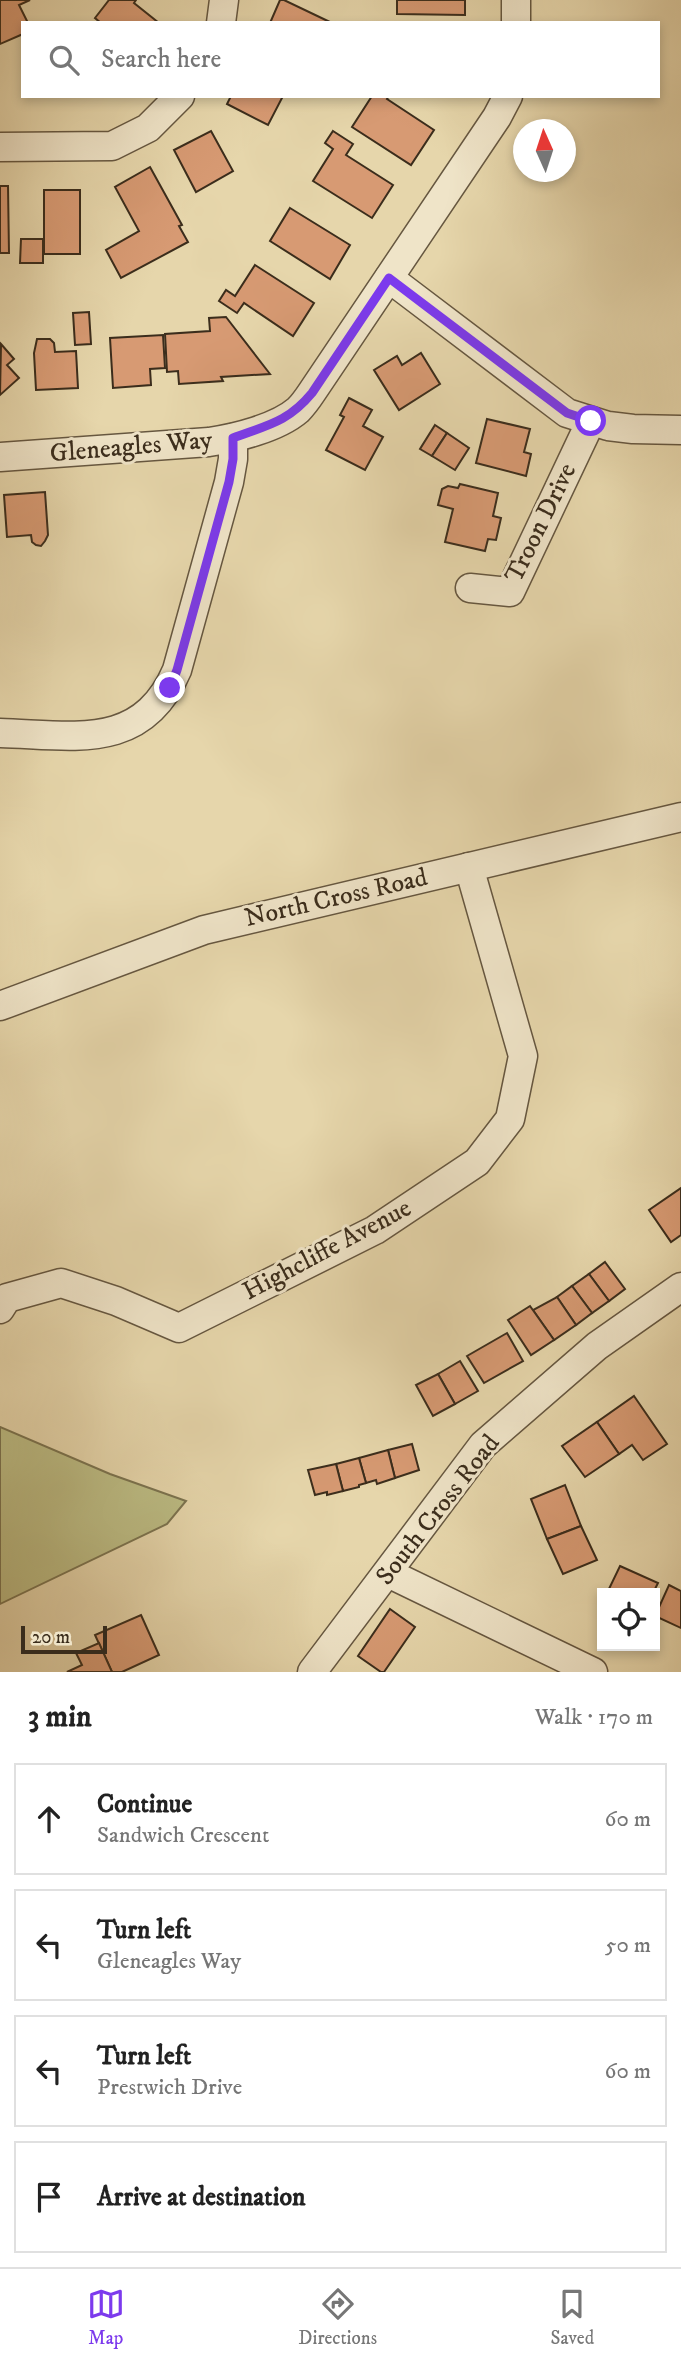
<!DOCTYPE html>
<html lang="en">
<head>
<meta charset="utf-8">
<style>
  body { margin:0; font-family:"IM FELL DW Pica",serif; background:#f6f6f6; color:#222 }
  .controls { position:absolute; right:21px; bottom:21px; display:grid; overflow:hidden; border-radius:0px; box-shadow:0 4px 10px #0003 }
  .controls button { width:63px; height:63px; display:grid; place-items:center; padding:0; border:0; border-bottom:2px solid #e0e0e0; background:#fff; color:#222; font:35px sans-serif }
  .compass { position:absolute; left:513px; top:119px; width:63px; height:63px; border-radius:50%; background:#fff; box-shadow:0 4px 10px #0003; rotate:357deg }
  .scale { position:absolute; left:21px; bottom:18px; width:86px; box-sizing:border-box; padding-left:7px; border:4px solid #3b2d1c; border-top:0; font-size:19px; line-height:24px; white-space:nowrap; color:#3b2d1c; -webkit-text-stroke:5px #efe4c8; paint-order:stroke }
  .stop { position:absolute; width:21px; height:21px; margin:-16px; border:5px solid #7c3aed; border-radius:50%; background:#fff }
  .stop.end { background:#7c3aed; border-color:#fff; box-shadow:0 2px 7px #0008 }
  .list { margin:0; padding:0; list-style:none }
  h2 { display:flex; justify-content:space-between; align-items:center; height:91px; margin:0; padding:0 28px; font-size:30px }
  h2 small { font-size:23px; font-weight:400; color:#767676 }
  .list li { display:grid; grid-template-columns:46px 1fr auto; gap:21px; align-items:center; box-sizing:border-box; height:112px; margin:0 14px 14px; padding:0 14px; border:2px solid #e0e0e0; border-radius:0px }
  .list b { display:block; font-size:26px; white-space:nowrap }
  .list p { margin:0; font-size:23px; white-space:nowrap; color:#767676 }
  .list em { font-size:23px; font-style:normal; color:#767676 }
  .icon { flex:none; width:38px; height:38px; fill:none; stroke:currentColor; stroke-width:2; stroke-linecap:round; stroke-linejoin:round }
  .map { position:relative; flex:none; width:681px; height:1672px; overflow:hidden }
  .search { position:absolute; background:#fff; box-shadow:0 4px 10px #0003; left:21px; right:21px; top:21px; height:77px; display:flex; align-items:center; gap:18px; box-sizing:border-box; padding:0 24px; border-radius:0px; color:#767676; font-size:26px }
  .sheet { height:595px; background:#fff }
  nav { display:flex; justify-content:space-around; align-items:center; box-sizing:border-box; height:98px; border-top:2px solid #e0e0e0; background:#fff; font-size:19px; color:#767676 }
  nav a { display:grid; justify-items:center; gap:4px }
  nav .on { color:#7c3aed }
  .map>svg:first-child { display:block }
</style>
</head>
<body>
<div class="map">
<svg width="681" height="1672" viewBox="0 0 681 1672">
  <rect width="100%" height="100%" fill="#e6d6ab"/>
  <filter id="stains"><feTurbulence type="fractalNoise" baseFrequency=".00286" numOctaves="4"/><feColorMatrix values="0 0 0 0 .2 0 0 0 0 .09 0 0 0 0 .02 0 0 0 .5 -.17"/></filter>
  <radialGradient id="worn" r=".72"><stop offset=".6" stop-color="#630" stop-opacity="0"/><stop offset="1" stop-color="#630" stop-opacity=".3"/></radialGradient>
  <polygon fill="#bcbc84" stroke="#7c7450" stroke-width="2" points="0,1427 110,1474 186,1501 167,1524 0,1604"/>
  <g fill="#d79a73" stroke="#3b2d1c" stroke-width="2">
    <polygon points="0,0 30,0 19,5 28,23 23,23 23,34 0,44"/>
    <polygon points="109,0 136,0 134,3 159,23 101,23 95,18"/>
    <polygon points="280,0 284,0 332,23 270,23"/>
    <polygon points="397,0 465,0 465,15 397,14"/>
    <polygon points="231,96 283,96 268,125 227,104"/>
    <polygon points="372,96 389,96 387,99 434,130 411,165 352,127"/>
    <polygon points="211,131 233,171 196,192 174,150"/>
    <polygon points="333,131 353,144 346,155 393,185 372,218 313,181 333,149 325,143"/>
    <polygon points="150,167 182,225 179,226 188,242 121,278 106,250 139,231 115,187"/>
    <polygon points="0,186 8,186 9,253 0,253"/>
    <rect x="44" y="190" width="36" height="64"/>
    <polygon points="290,208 350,245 330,279 270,241"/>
    <polygon points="21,239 43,239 43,263 20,263"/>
    <polygon points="255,265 314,303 293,336 244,303 237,313 219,301 226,290 235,296"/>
    <polygon points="89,312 91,344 75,345 73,313"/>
    <polygon points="226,317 270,374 221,377 223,381 179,384 178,371 167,372 165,334 210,331 209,318"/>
    <polygon points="163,335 165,368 150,369 151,385 113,388 110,338"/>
    <polygon points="37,339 50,339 54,343 55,352 76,351 78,388 36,390 34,353"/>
    <polygon points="1,344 14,359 7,365 19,378 0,395"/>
    <polygon points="421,353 440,384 399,410 374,370 397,356 402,365"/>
    <polygon points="349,398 372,410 363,426 383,437 365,470 326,450 344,417 340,415"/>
    <polygon points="487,419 530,429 524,452 531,454 526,476 476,463"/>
    <polygon points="435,425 447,433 432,456 420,449"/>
    <polygon points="447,433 469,448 455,470 432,456"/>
    <polygon points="460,484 498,493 493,516 501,518 496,540 488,539 485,551 445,542 453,509 438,505 442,489 448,486 458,488"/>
    <polygon points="45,492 48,535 45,541 41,546 36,545 32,542 31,535 7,537 4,495"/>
    <polygon points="681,1188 681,1235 671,1242 649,1210"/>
    <polygon points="605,1262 625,1289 609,1301 589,1274"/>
    <polygon points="589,1274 609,1301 592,1313 572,1286"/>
    <polygon points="572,1286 592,1313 576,1325 557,1297"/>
    <polygon points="557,1297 576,1325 554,1340 533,1310"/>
    <polygon points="530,1306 554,1340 531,1355 508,1320"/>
    <polygon points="507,1333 523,1361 484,1383 467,1356"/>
    <polygon points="460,1361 478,1391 455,1404 438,1374"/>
    <polygon points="438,1374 455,1404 433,1416 416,1385"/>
    <polygon points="634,1396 667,1444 643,1460 632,1445 619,1454 597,1422"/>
    <polygon points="597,1422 619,1454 585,1477 562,1446"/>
    <polygon points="412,1444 419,1470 395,1478 388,1450"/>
    <polygon points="388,1450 395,1478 377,1484 376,1480 366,1483 359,1458"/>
    <polygon points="359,1458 366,1483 359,1485 359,1487 343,1491 336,1464"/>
    <polygon points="336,1464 343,1491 327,1495 327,1492 315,1495 308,1470"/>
    <polygon points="565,1485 581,1526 547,1539 531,1499"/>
    <polygon points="581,1526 597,1560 563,1574 547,1539"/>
    <polygon points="620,1566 658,1583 653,1593 607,1593"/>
    <polygon points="669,1585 681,1591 681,1628 655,1616"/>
    <polygon points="390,1609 415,1627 384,1672 381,1672 358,1656"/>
    <polygon points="141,1615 159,1655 122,1672 112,1672 95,1635"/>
    <polygon points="99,1643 112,1672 67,1672 82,1665 76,1653"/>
  </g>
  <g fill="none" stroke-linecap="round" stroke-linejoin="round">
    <g stroke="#665740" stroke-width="31">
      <g id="minor">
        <polyline points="516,0 516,23"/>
        <polyline points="221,23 224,0"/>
        <polyline points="0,147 112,146 148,128 180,96"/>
        <polyline points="389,278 567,413 608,426 633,429 681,430"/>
        <path d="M0,457L209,442C236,438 277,428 298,410C303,405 308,398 312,392L497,117L508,96"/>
        <polyline points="470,588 510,592 591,421"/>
        <path d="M0,733C74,735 142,752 177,670L229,482L233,459V438"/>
        <polyline points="0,1006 204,930 681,817"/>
        <polyline points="0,1309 7,1298 61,1283 116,1301 179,1328 375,1230 477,1162 510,1119 523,1056 469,867"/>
        <polyline points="388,1573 593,1672"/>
        <polyline points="312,1672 483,1445 597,1346 681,1287"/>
      </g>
    </g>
    <use href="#minor" stroke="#efe4c8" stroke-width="28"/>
  </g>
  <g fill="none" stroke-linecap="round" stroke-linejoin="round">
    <path stroke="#7c3aed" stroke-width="9" d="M170,688L177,670L229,482L233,459V438C268,425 288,422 312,393L389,278L567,413L591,421"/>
  </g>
  <g text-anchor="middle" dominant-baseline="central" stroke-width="6" stroke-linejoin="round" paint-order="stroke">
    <g font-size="26" fill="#3b2d1c" stroke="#efe4c8">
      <text transform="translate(131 447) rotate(-5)">Gleneagles Way</text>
      <text transform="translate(541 523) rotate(-64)">Troon Drive</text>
      <text transform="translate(336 898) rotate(-13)">North Cross Road</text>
      <text transform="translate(327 1250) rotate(-28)">Highcliffe Avenue</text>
      <text transform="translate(438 1510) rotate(-52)">South Cross Road</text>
    </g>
  </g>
  <rect width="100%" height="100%" filter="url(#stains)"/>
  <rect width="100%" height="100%" fill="url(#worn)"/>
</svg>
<div class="controls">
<button><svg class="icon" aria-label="locate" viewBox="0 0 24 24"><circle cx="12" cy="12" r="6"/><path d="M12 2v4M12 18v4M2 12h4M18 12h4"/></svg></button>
</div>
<svg class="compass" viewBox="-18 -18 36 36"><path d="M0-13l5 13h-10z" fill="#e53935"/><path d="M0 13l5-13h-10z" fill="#767676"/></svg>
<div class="scale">20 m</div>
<div class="stop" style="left:591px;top:421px"></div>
<div class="stop end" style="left:170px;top:688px"></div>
<div class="search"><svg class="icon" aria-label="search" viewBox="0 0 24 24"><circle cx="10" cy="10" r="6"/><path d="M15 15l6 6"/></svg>Search here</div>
</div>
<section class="sheet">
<h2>3 min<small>Walk · 170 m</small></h2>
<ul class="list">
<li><svg class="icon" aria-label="ahead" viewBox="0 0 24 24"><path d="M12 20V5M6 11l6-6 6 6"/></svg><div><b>Continue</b><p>Sandwich Crescent</p></div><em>60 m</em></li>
<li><svg class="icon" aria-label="left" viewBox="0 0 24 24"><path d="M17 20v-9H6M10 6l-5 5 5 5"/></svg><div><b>Turn left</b><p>Gleneagles Way</p></div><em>50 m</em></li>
<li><svg class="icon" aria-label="left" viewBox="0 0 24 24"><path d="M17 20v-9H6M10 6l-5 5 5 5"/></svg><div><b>Turn left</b><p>Prestwich Drive</p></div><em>60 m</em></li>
<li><svg class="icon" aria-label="arrive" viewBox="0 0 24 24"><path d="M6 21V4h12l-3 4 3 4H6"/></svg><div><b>Arrive at destination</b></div></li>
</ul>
</section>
<nav>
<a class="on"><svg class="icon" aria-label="map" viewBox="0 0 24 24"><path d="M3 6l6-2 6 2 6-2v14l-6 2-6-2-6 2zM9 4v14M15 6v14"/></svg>Map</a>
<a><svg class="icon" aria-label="directions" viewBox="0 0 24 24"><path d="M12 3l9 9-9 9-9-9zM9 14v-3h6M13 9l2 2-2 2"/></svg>Directions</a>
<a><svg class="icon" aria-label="saved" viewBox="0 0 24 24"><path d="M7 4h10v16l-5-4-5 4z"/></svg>Saved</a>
</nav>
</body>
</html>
